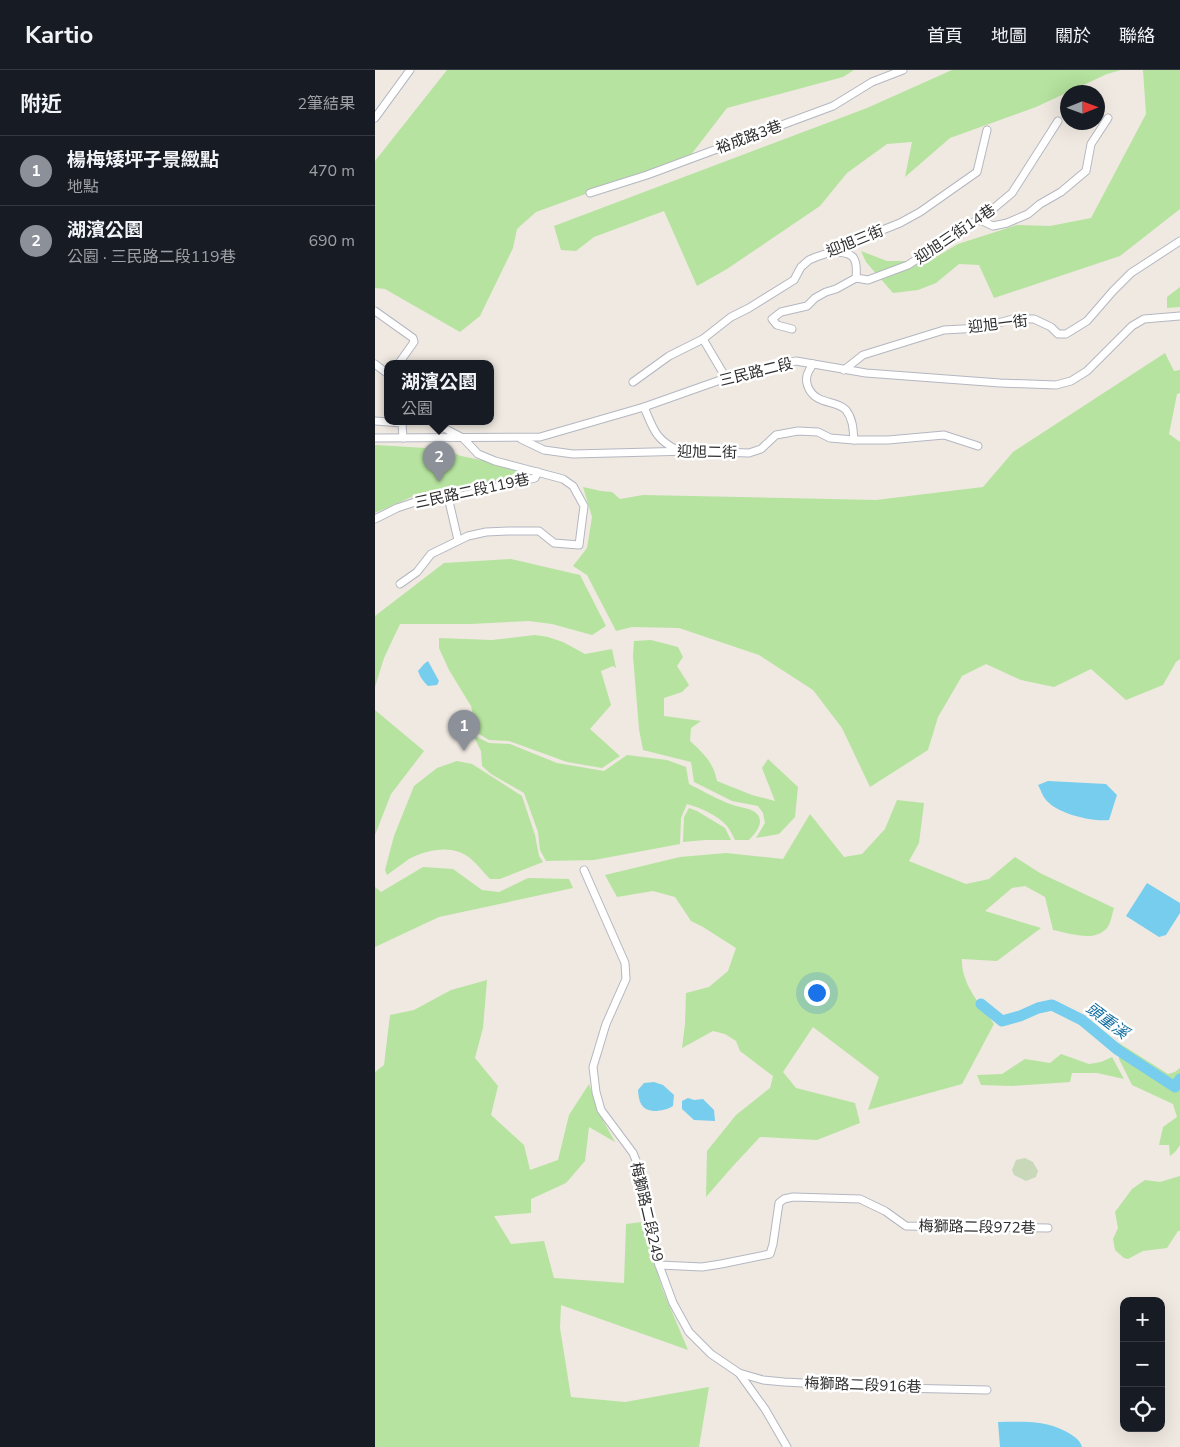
<!DOCTYPE html>
<html lang="zh-TW">
<head>
<meta charset="utf-8">
<style>
  body { margin:0; font-family:"Nunito Sans","Noto Sans TC",sans-serif; background:#20242c; color:#f1f3f6 }
  .controls { position:absolute; right:15px; bottom:15px; display:grid; overflow:hidden; border-radius:10px; box-shadow:0 5px 20px #0002 }
  .controls button { width:45px; height:45px; display:grid; place-items:center; padding:0; border:0; border-bottom:1px solid #363941; background:#171b24; color:#f1f3f6; font:25px sans-serif }
  .compass { position:absolute; left:685px; top:15px; width:45px; height:45px; border-radius:50%; background:#171b24; box-shadow:0 5px 20px #0002; rotate:89deg }
  .you { position:absolute; left:441px; top:922px; width:18px; height:18px; margin:-12px; border:4px solid #fff; border-radius:50%; background:#1a73e8; box-shadow:0 0 0 8px #1a73e833 }
  .badge { display:grid; place-items:center; width:32px; height:32px; border-radius:50%; background:#8c9099; color:#fff; font-size:16px; font-weight:700 }
  .pin { position:absolute; translate:-50% -41px; filter:drop-shadow(0 1px 2px #0008) }
  .pin::after { content:''; position:absolute; top:26px; width:18px; height:15px; background:inherit; clip-path:polygon(0 0,100% 0,50% 100%) }
  .popup { position:absolute; left:9px; top:290px; width:110px; height:65px; box-sizing:border-box; display:grid; place-content:center; border-radius:10px; background:#171b24; filter:drop-shadow(0 1px 4px #0005); font-size:16px; white-space:nowrap; color:#9ea1a6 }
  .popup b { font-size:19px; color:#f1f3f6 }
  .popup::after { content:''; position:absolute; left:50%; top:100%; margin-left:-10px; border:10px solid transparent; border-top-color:#171b24 }
  .list { margin:0; padding:0; list-style:none }
  h2 { display:flex; justify-content:space-between; align-items:center; height:65px; margin:0; padding:0 20px; font-size:21px }
  h2 small { font-size:16px; font-weight:400; color:#9ea1a6 }
  .list li { display:grid; grid-template-columns:32px 1fr auto; gap:15px; align-items:center; box-sizing:border-box; height:70px; padding:0 20px; border-top:1px solid #363941 }
  .list b { display:block; font-size:19px; white-space:nowrap }
  .list p { margin:0; font-size:16px; white-space:nowrap; color:#9ea1a6 }
  .list em { font-size:16px; font-style:normal; color:#9ea1a6 }
  .icon { flex:none; width:28px; height:28px; fill:none; stroke:currentColor; stroke-width:2; stroke-linecap:round; stroke-linejoin:round }
  .map { position:relative; flex:none; width:805px; height:1377px; overflow:hidden }
  header { display:flex; align-items:center; gap:30px; box-sizing:border-box; height:70px; padding:0 25px; background:#171b24; border-bottom:1px solid #363941 }
  header strong { font-size:24px }
  nav { display:flex; gap:28px; margin-inline-start:auto; font-size:18px }
  main { display:flex }
  aside { flex:1; background:#171b24 }
  .map>svg:first-child { display:block }
</style>
</head>
<body>
<header>
<strong>Kartio</strong>
<nav><a>首頁</a><a>地圖</a><a>關於</a><a>聯絡</a></nav>
</header>
<main>
<aside>
<h2>附近<small>2筆結果</small></h2>
<ul class="list">
<li><span class="badge">1</span><div><b>楊梅矮坪子景緻點</b><p>地點</p></div><em>470 m</em></li>
<li><span class="badge">2</span><div><b>湖濱公園</b><p>公園 · 三民路二段119巷</p></div><em>690 m</em></li>
</ul>
</aside>
<div class="map">
<svg width="805" height="1377" viewBox="0 0 805 1377">
  <rect width="100%" height="100%" fill="#efe9e1"/>
  <g fill="#b6e39f">
    <polygon points="72,0 479,0 468,7 352,38 315,86 161,142 142,159 138,178 105,246 85,262 10,219 0,218 0,91"/>
    <polygon points="577,0 746,0 732,4 661,37 575,68 530,107 537,72 512,74 472,103 445,136 352,199 322,216 289,141 219,167 201,181 186,180 179,156 492,38"/>
    <polygon points="768,0 805,0 805,139 745,186 619,228 604,195 584,194 561,213 543,220 518,223 491,192 486,181 512,191 554,191 583,174 642,155 675,156 716,148 771,44"/>
    <polygon points="805,217 805,237 792,238 792,227"/>
    <polygon points="790,283 799,301 805,300 805,323 802,324 794,364 805,372 805,589 801,592 788,615 751,630 716,599 679,617 646,610 611,594 587,606 563,647 553,680 495,717 467,658 438,620 384,585 304,558 257,557 241,561 212,505 198,496 212,478 217,447 208,417 226,421 237,422 245,429 268,425 501,430 608,417 638,382"/>
    <polygon points="0,375 69,379 86,386 125,394 160,405 96,419 48,422 0,443"/>
    <polygon points="136,489 205,505 231,556 217,565 177,554 154,551 95,554 25,554 9,588 0,617 0,546 69,493"/>
    <polygon points="160,565 173,567 188,572 210,584 237,579 241,598 238,596 226,601 236,635 215,659 245,686 227,698 192,692 134,671 114,670 99,661 99,650 96,636 74,600 64,578 64,568 117,570"/>
    <path d="M276,570L303,577L308,587L302,596L314,615L307,622L289,628V646L326,651L316,658L315,671C328,683 339,693 342,711L377,725L400,731L387,698L393,689L423,717L420,747L404,764L381,768L390,753L388,743L383,736L357,731L319,712L316,692L268,680L264,659L258,586L259,571Z"/>
    <polygon points="0,640 49,681 16,724 0,765"/>
    <path d="M98,665L114,673L135,674L182,693L229,701L252,685L292,690L311,697L314,714C328,721 343,730 358,735C366,738 378,738 383,745C389,754 380,764 374,770H360C358,766 355,760 352,756C342,745 326,738 312,734L306,748L305,774L219,790L171,791L165,780L163,762L149,723L116,704L107,696L106,681Z"/>
    <path d="M82,691L97,694L147,726L160,765L164,786L168,792L125,809H115C109,803 103,795 96,789C79,774 53,779 34,789C27,794 19,800 12,805L10,800L19,766L39,716L62,698Z"/>
    <path d="M522,730L549,733L544,773L534,791L591,814L614,809L640,787L665,803L739,838C737,844 736,853 732,858C719,873 695,863 678,860L670,827L650,816L637,818L610,841L666,858L622,891L587,889C586,914 605,934 619,954L587,1014L493,1040L504,1007L438,957L408,1002L421,1018L480,1033L485,1053L442,1070L385,1067L358,1096L331,1127L332,1081L361,1045L395,1018L398,1006L365,981L361,971L350,964L338,961L307,978L310,954L311,923L334,917L353,901L361,878L328,857L316,851L300,827L278,821L242,827L230,805L305,787L351,783L408,789L435,744L469,787L487,784L510,759Z"/>
    <polygon points="314,738 322,741 350,758 356,770 330,770 308,772 309,747"/>
    <polygon points="48,797 78,799 107,820 124,822 153,808 194,809 198,818 64,847 0,877 0,817 6,822"/>
    <polygon points="112,910 108,958 100,988 123,1016 116,1045 149,1075 155,1100 183,1090 194,1045 214,1014 224,1043 240,1072 214,1057 210,1091 191,1113 156,1129 156,1143 119,1146 136,1174 169,1171 179,1208 249,1213 251,1154 267,1152 287,1218 313,1280 186,1235 185,1258 196,1327 250,1332 334,1317 324,1377 0,1377 0,1002 9,995 15,945 39,940 76,920"/>
    <polygon points="744,973 793,1004 800,1002 805,998 805,1075 800,1082 795,1086 794,1075 784,1075 788,1057 802,1047 798,1034 757,1015 744,989"/>
    <polygon points="686,984 714,994 726,992 737,987 749,1009 722,1003 697,1003 695,1012 637,1016 606,1015 602,1005 627,1004 650,989 675,993"/>
    <polygon points="805,1106 805,1161 803,1161 792,1178 768,1181 753,1189 749,1188 740,1180 738,1169 743,1158 740,1142 757,1119 770,1110 785,1112"/>
  </g>
  <polygon fill="#c8d8b8" points="650,1088 658,1092 663,1101 661,1107 651,1111 639,1105 637,1100 641,1090"/>
  <g fill="#77cded">
    <path d="M53,591L64,611L62,615L53,616C48,611 45,607 43,601L49,594Z"/>
    <path d="M673,711L731,714L742,725L734,750C717,752 685,744 673,732C668,728 666,720 663,715Z"/>
    <polygon points="772,813 805,833 805,843 791,865 784,867 751,846"/>
    <path d="M279,1012L288,1015L299,1025L298,1036C293,1039 289,1040 282,1041C267,1041 264,1034 263,1020L269,1013Z"/>
    <polygon points="313,1028 319,1030 328,1029 339,1040 340,1051 319,1050 307,1039 307,1031"/>
    <path d="M623,1352C648,1352 668,1350 690,1361C697,1365 705,1369 707,1377H625Z"/>
  </g>
  <g fill="none" stroke-linecap="round" stroke-linejoin="round">
    <polyline stroke="#77cded" stroke-width="11" points="606,934 627,951 645,946 663,938 677,935 707,950 743,980 800,1017 805,1009"/>
    <g stroke="#b4b7c1" stroke-width="9">
      <g id="minor">
        <polyline points="0,48 35,0"/>
        <polyline points="215,123 272,105 458,36 497,12 528,0"/>
        <polyline points="603,149 618,156 632,153 653,144 665,134 686,122 711,101 716,74 733,48"/>
        <path d="M457,182C478,182 483,186 481,208L493,210L533,195L613,143L637,123L683,51"/>
        <polyline points="0,241 38,268 39,272 24,293"/>
        <polyline points="417,259 402,255 397,249 406,242 432,236 440,228 451,222 461,219 481,208"/>
        <polyline points="0,294 13,304"/>
        <path d="M438,294C432,303 429,309 434,319C442,335 462,330 471,340C478,349 478,359 479,370"/>
        <polyline points="469,300 488,285 569,260 605,258 638,249 659,249 676,257 683,264 691,264 712,251 738,221 756,203 805,171"/>
        <polyline points="351,308 328,269 356,247 374,238 419,210 426,197 434,190 441,187 456,182 467,174 495,165 525,153 545,142 602,102 612,60"/>
        <polyline points="258,312 294,286 328,269"/>
        <path d="M269,337C278,358 280,369 302,380"/>
        <polyline points="0,351 27,353 28,368"/>
        <polyline points="0,368 165,367 269,337 351,308 421,291 491,303 625,313 681,315 696,311 712,301 757,256 769,249 805,246"/>
        <polyline points="146,369 169,380 198,384 316,381 374,383 386,379 401,365 423,361 443,362 455,368 479,370 513,370 569,365 603,376"/>
        <polyline points="73,427 83,470"/>
        <polyline points="0,449 22,438 52,428 82,427 160,408 163,402"/>
        <polyline points="25,514 42,502 56,484 93,466 111,462 133,461 164,461 179,473 204,475 209,436 198,416 188,409 120,391 103,384 88,368 67,357 61,351"/>
        <polyline points="209,800 250,893 251,909 231,954 218,997 221,1022 226,1040 258,1083 265,1100 269,1115 271,1141 284,1195 298,1233 314,1262 336,1284 364,1303 390,1339 412,1377"/>
        <polyline points="284,1195 327,1197 346,1194 395,1184 398,1174 404,1133 409,1129 418,1127 485,1129 510,1141 531,1156 673,1158"/>
        <polyline points="364,1303 388,1310 409,1312 524,1318 612,1320"/>
      </g>
    </g>
    <use href="#minor" stroke="#fff" stroke-width="7"/>
  </g>
  <g text-anchor="middle" dominant-baseline="central" stroke-width="5" stroke-linejoin="round" paint-order="stroke">
    <g font-size="15" fill="#2e2e2e" stroke="#fff">
      <text transform="translate(374 67) rotate(-20)">裕成路3巷</text>
      <text transform="translate(580 164) rotate(-34)">迎旭三街14巷</text>
      <text transform="translate(480 171) rotate(-22)">迎旭三街</text>
      <text transform="translate(623 254) rotate(-7)">迎旭一街</text>
      <text transform="translate(381 302) rotate(-14)">三民路二段</text>
      <text transform="translate(332 382) rotate(1)">迎旭二街</text>
      <text transform="translate(97 421) rotate(-12)">三民路二段119巷</text>
      <text transform="translate(272 1142) rotate(77)">梅獅路二段249</text>
      <text transform="translate(602 1157) rotate(1)">梅獅路二段972巷</text>
      <text transform="translate(488 1315) rotate(2)">梅獅路二段916巷</text>
    </g>
    <g font-size="16" font-style="italic" fill="#106da0" stroke="#fff">
      <text transform="translate(732 951) rotate(37)">頭重溪</text>
    </g>
  </g>
</svg>
<div class="controls">
<button>+</button>
<button>−</button>
<button><svg class="icon" aria-label="locate" viewBox="0 0 24 24"><circle cx="12" cy="12" r="6"/><path d="M12 2v4M12 18v4M2 12h4M18 12h4"/></svg></button>
</div>
<svg class="compass" viewBox="-18 -18 36 36"><path d="M0-13l5 13h-10z" fill="#e53935"/><path d="M0 13l5-13h-10z" fill="#9ea1a6"/></svg>
<div class="you"></div>
<div class="pin badge" style="left:89px;top:681px">1</div>
<div class="pin badge" style="left:64px;top:412px">2</div>
<div class="popup"><b>湖濱公園</b>公園</div>
</div>
</main>
</body>
</html>
